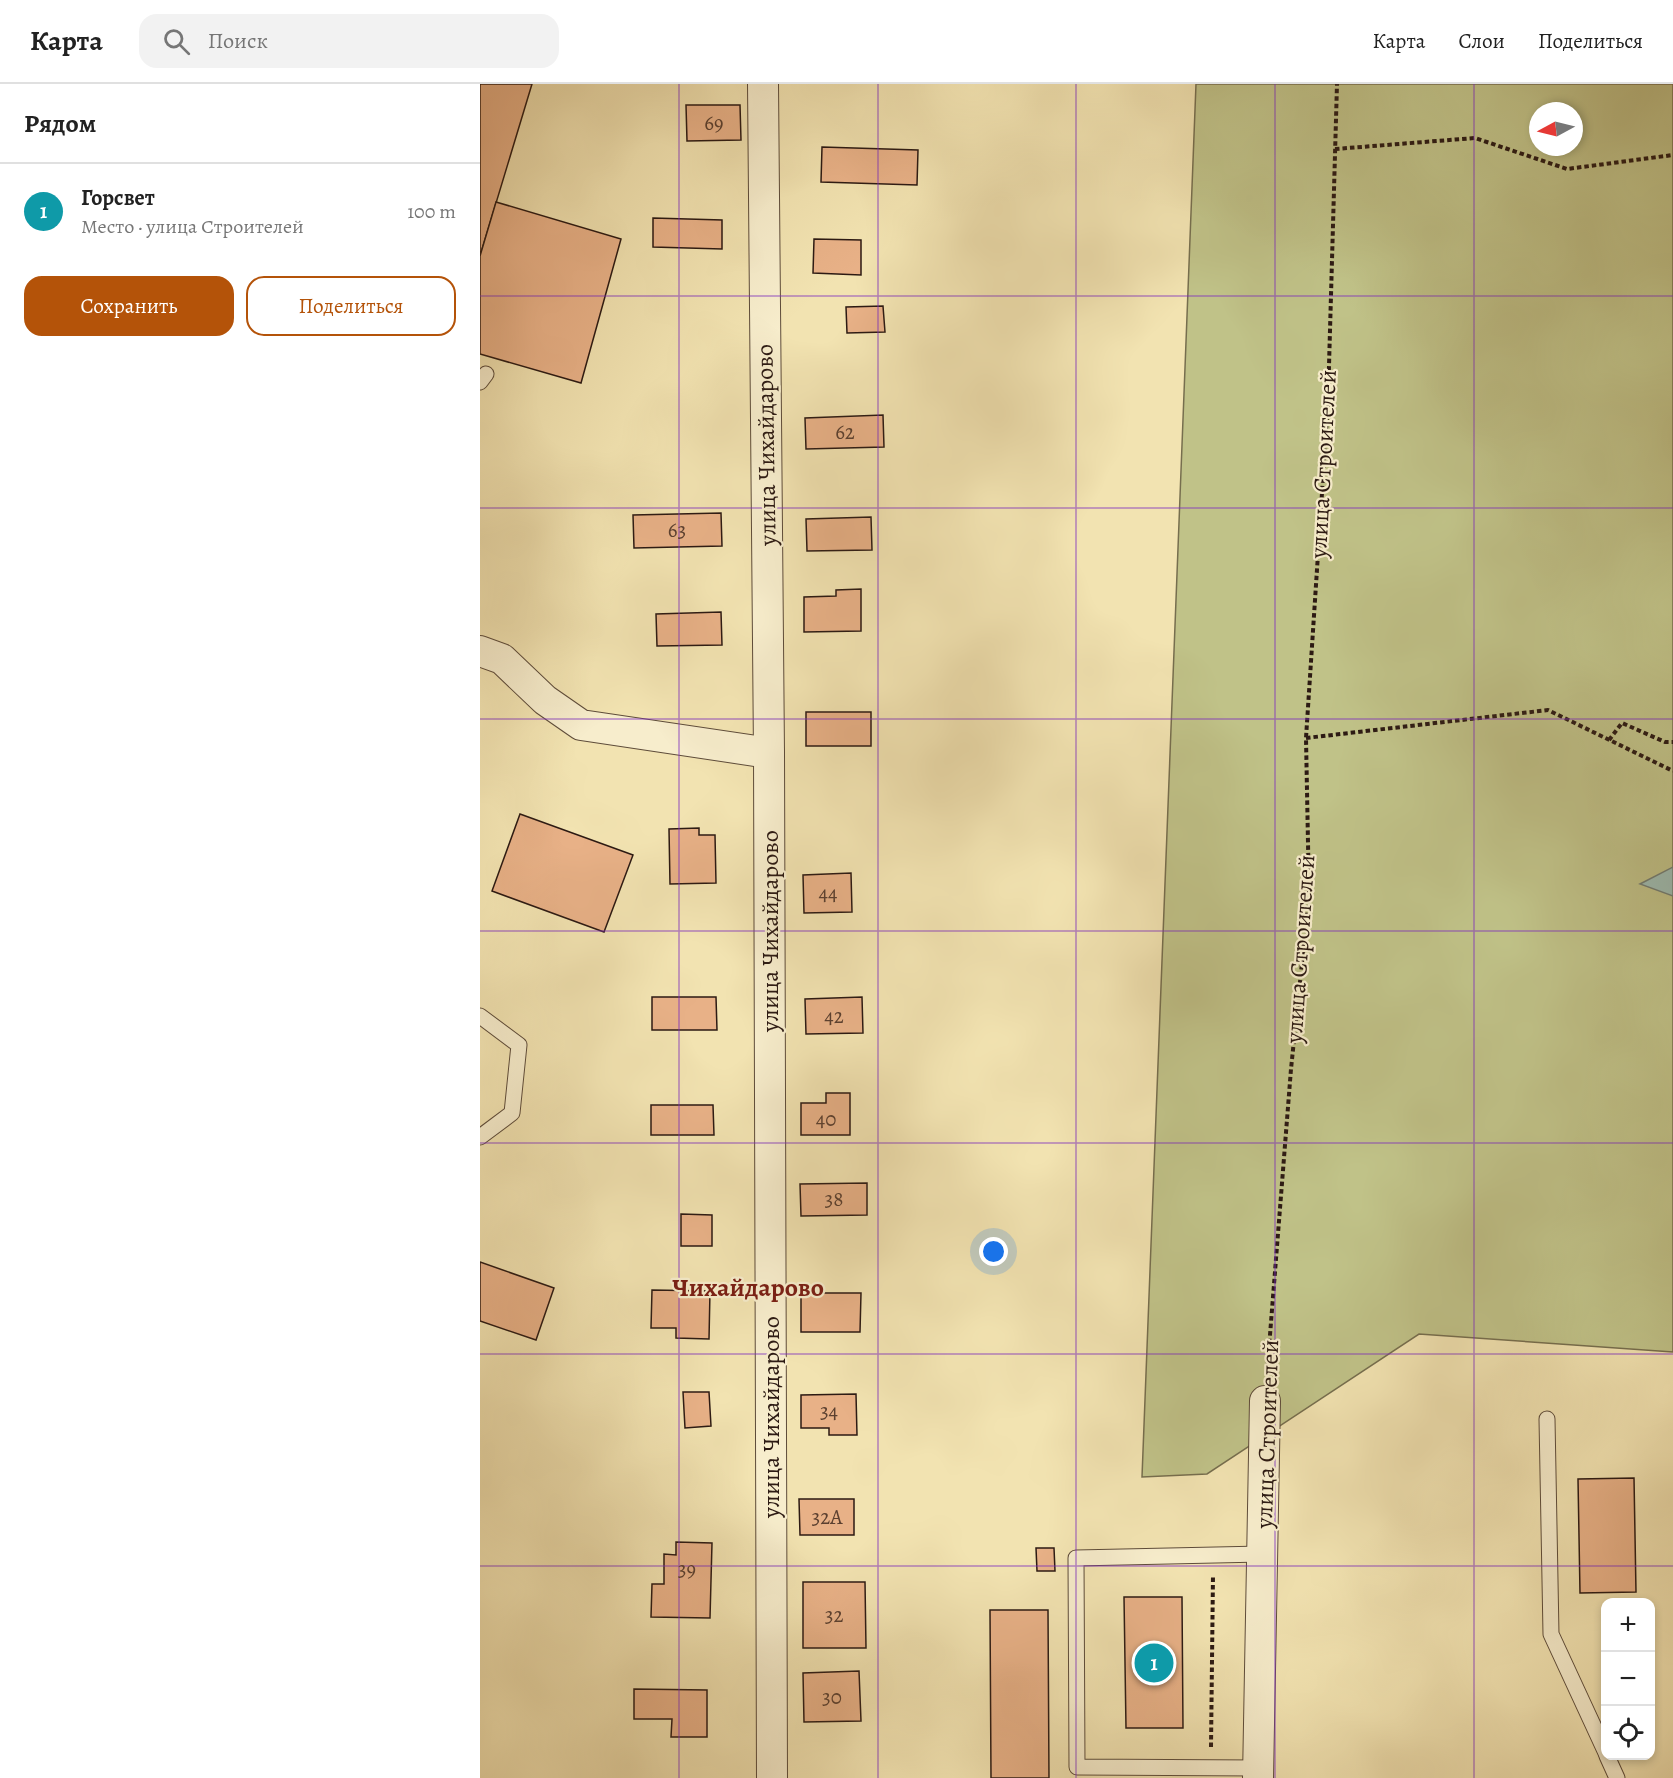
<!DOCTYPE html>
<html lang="ru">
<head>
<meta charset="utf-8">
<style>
  body { margin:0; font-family:Alegreya,serif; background:#f2f2f2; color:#222 }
  .controls { position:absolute; right:18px; bottom:18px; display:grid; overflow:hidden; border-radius:12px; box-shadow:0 3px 9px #0003 }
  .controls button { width:54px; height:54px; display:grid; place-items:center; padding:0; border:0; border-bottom:2px solid #e0e0e0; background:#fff; color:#222; font:30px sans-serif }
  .compass { position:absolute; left:1049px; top:18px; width:54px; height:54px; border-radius:50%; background:#fff; box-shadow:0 3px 9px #0003; rotate:263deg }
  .you { position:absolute; left:514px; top:1168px; width:21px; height:21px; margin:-15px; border:4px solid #fff; border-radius:50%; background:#1a73e8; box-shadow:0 0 0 9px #1a73e833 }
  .badge { display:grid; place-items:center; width:39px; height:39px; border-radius:50%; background:#b45309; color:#fff; font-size:20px; font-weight:700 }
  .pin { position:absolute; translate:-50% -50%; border:3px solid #fff; box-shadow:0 2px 6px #0006 }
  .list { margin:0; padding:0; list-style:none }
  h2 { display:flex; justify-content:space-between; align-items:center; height:78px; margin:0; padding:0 24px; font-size:26px }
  h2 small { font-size:20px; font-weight:400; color:#767676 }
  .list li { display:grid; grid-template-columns:39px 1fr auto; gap:18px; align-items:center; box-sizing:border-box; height:96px; padding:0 24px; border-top:2px solid #e0e0e0 }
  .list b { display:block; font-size:22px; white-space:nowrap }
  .list p { margin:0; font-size:20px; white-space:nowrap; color:#767676 }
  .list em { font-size:20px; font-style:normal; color:#767676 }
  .actions { display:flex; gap:12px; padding:18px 24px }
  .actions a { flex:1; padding:14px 0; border:2px solid #b45309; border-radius:18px; text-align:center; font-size:21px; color:#b45309 }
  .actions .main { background:#b45309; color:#fff }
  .icon { flex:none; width:33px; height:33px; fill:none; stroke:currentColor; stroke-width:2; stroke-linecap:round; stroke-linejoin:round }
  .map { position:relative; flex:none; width:1193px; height:1694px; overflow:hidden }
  header { display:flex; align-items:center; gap:36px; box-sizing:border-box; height:84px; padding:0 30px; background:#fff; border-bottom:2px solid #e0e0e0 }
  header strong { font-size:28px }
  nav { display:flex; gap:33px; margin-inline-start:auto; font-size:21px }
  .search { width:420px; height:54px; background:#f2f2f2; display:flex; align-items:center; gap:15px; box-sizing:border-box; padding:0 21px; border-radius:18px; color:#767676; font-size:22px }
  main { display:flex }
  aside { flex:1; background:#fff }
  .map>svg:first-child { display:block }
</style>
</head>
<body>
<header>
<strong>Карта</strong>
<div class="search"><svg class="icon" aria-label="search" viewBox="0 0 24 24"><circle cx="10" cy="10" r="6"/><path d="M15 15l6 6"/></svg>Поиск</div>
<nav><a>Карта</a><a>Слои</a><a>Поделиться</a></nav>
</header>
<main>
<aside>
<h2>Рядом<small></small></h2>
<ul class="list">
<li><span class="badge" style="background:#0f9aa8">1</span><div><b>Горсвет</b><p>Место · улица Строителей</p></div><em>100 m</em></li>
</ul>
<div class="actions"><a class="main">Сохранить</a><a>Поделиться</a></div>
</aside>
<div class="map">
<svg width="1193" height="1694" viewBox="0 0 1193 1694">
  <rect width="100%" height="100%" fill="#f2e3b1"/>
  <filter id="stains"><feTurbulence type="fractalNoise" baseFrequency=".00333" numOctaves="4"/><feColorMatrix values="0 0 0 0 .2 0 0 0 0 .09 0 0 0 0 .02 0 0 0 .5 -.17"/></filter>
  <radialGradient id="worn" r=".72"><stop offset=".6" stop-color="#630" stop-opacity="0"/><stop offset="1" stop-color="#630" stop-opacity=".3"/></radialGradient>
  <path fill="#c0c288" stroke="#766e4e" stroke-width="1.5" fill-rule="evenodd" d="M716,0H1193V1268L939,1250L727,1390L662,1393ZM1058,27H1094V63H1058Z"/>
  <polygon fill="#9dbdb4" stroke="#707c74" stroke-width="1.5" points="1193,783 1193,812 1160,800"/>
  <g fill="#e8b187" stroke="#2c1a13" stroke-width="1.5">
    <polygon points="0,0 52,0 0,172"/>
    <polygon points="206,21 260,21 261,56 207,57"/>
    <polygon points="342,63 438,66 437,101 341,98"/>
    <polygon points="16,118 141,155 101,299 0,270 0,172"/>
    <polygon points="173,134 242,136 242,165 173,163"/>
    <polygon points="334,155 381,156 381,191 333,189"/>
    <polygon points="403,222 405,248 367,249 366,223"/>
    <polygon points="403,331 404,363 326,365 325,334"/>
    <polygon points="241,429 242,462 154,464 153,431"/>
    <polygon points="391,433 392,466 327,467 326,435"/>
    <polygon points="381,505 381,547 324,548 324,513 356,512 356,506"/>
    <polygon points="241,528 242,561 177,562 176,530"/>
    <rect x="326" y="628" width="65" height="34"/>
    <polygon points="40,730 153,771 124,848 12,807"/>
    <polygon points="219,744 219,751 235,751 236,799 190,800 189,745"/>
    <polygon points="371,789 372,828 324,829 323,791"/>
    <polygon points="172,913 236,913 237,946 172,946"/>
    <polygon points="382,913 383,949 326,950 325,915"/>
    <polygon points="346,1009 370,1009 370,1051 321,1051 321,1019 346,1019"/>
    <polygon points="171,1021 233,1021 234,1051 171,1051"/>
    <polygon points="387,1099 387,1131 321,1132 320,1100"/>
    <polygon points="201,1130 232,1131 232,1162 201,1162"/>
    <polygon points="0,1178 74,1204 56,1256 0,1237"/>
    <polygon points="172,1206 230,1207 229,1255 196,1254 196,1244 171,1244"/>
    <polygon points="321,1209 381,1209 380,1248 321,1248"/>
    <polygon points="203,1308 229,1308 231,1342 205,1344"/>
    <polygon points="376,1310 377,1351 349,1351 349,1344 321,1344 321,1311"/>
    <polygon points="1154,1394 1156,1508 1100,1509 1098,1395"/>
    <polygon points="319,1415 374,1415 374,1451 320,1451"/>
    <polygon points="196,1458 232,1459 230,1534 171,1533 172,1500 184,1500 184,1470 196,1471"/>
    <polygon points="556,1464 574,1464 575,1487 557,1487"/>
    <polygon points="323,1498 385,1498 386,1564 323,1564"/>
    <polygon points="644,1513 702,1513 703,1644 646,1644"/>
    <polygon points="510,1526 568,1526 569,1694 511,1694"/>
    <polygon points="379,1587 381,1637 324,1638 323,1589"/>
    <polygon points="154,1605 227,1606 227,1653 191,1653 192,1635 154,1635"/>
  </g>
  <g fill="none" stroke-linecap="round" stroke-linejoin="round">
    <g stroke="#5e4c3a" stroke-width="17">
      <g id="service">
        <polyline points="0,298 6,290"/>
        <polyline points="0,932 39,961 32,1029 0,1053"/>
        <polyline points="1067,1335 1071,1550 1126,1669"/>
        <polyline points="1127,1672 1137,1694"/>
        <polyline points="778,1684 597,1683 596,1474 782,1470"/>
      </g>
    </g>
    <g stroke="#5e4c3a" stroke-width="32">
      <g id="minor">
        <polyline points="283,0 289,669 292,1694"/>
        <polyline points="0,567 22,575 65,616 101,641 289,669"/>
        <polyline points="778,1694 785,1317"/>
      </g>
    </g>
    <g stroke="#2c1a13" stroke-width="4" stroke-dasharray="4.5 3" stroke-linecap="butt">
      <polyline points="855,65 995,54 1087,85 1193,71"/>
      <polyline points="826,654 1068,626 1193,687"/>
      <polyline points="1129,656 1142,639 1185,658 1193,658"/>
      <polyline points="787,1289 811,985 829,811 826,654 848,317 857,0"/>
      <polyline points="731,1663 733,1491"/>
    </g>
    <use href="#service" stroke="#f7edcc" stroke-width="15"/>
    <use href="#minor" stroke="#f7edcc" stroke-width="30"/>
  </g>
  <path fill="none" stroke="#7b2cbf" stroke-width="1.5" stroke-opacity="0.55" d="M199,0V1694M398,0V1694M596,0V1694M795,0V1694M994,0V1694M0,212H1193M0,424H1193M0,635H1193M0,847H1193M0,1059H1193M0,1270H1193M0,1482H1193"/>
  <g text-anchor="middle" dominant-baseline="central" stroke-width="4.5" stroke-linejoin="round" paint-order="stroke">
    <g font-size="21" fill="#5b4030">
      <text x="234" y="39">69</text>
      <text x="365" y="348">62</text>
      <text x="197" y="446">63</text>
      <text x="348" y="809">44</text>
      <text x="354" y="932">42</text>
      <text x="346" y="1035">40</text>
      <text x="354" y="1115">38</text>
      <text x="349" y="1327">34</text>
      <text x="347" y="1433">32А</text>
      <text x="207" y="1485">39</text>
      <text x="354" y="1531">32</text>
      <text x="352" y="1613">30</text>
    </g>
    <g font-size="24" fill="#2c1a13" stroke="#f7edcc">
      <text transform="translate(286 361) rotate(-91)">улица Чихайдарово</text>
      <text transform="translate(843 380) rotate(-87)">улица Строителей</text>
      <text transform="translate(290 847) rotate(-90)">улица Чихайдарово</text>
      <text transform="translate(820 865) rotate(-86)">улица Строителей</text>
      <text transform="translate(291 1333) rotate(-90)">улица Чихайдарово</text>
      <text transform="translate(787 1350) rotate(-88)">улица Строителей</text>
    </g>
    <g font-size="26" font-weight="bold" fill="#7a1f14" stroke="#f7edcc">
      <text x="268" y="1203">Чихайдарово</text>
    </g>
  </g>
  <rect width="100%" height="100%" filter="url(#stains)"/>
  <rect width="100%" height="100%" fill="url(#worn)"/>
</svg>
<div class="controls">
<button>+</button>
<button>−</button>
<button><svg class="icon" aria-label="locate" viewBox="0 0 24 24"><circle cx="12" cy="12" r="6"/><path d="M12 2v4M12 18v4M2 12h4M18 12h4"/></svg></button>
</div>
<svg class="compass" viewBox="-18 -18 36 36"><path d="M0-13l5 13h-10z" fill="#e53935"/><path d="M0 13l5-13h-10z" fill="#767676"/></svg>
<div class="you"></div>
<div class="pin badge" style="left:674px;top:1579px;background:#0f9aa8">1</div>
</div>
</main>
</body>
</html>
